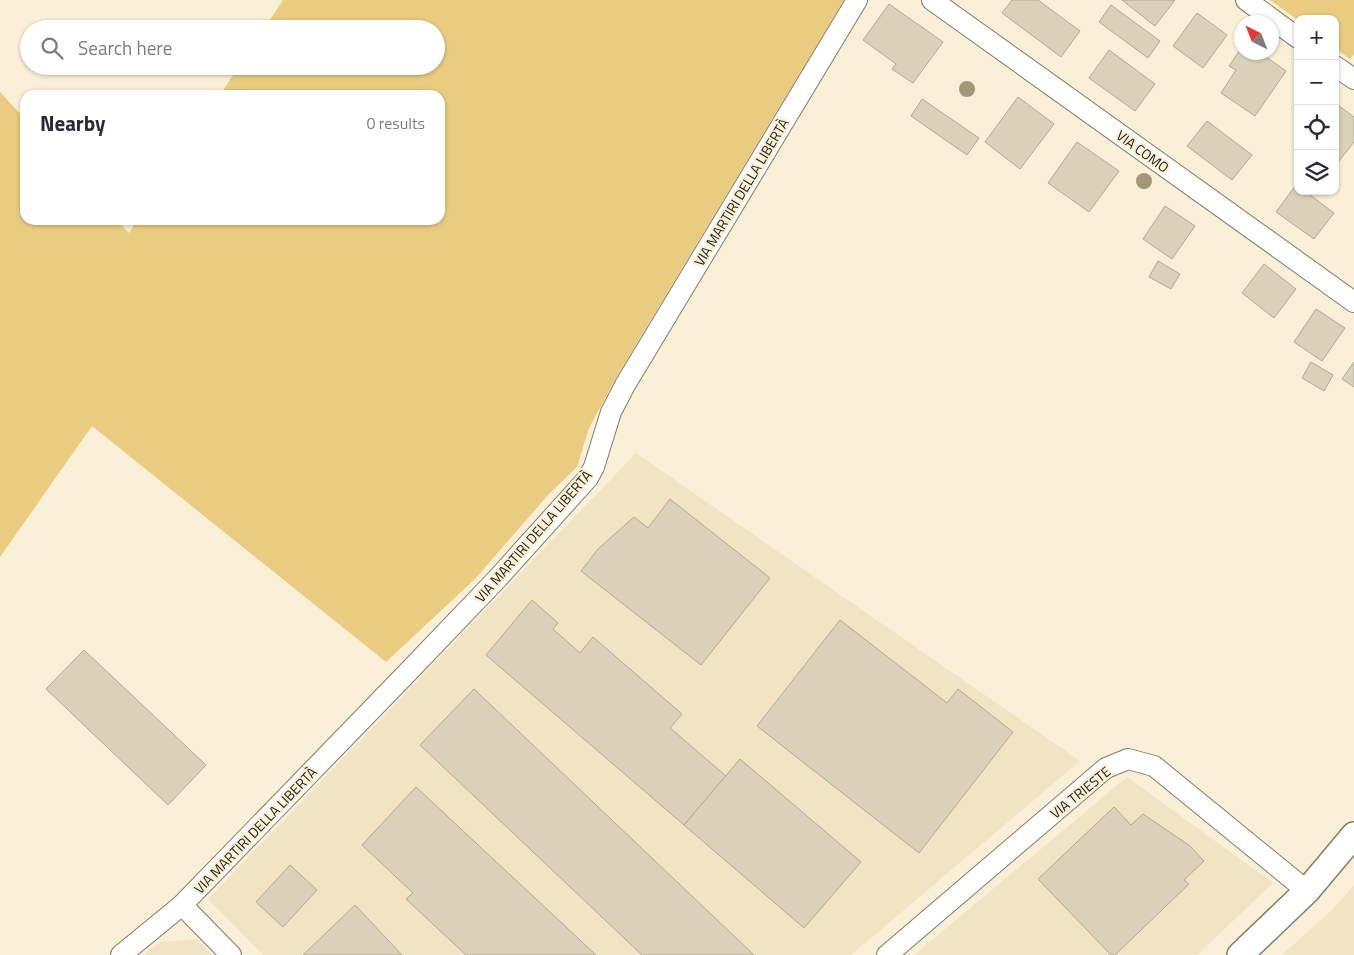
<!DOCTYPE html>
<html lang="en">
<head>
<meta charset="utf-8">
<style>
  body { margin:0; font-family:"Titillium Web",sans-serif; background:#f2f2f3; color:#2b2b33 }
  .controls { position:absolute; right:15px; top:15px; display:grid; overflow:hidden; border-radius:10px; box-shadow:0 1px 4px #0004 }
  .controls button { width:45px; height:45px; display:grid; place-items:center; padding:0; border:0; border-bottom:1px solid #e1e1e2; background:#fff; color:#2b2b33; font:25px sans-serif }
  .compass { position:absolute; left:1234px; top:15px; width:45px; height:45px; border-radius:50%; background:#fff; box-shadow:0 1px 4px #0004; rotate:317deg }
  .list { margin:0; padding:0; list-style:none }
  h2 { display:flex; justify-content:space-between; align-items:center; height:65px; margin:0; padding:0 20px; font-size:21px }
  h2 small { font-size:16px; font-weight:400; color:#7c7c81 }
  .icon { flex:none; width:28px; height:28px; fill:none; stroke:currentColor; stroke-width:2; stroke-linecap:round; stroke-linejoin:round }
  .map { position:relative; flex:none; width:1354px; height:955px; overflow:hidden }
  .search { position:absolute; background:#fff; box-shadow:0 1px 4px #0004; left:20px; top:20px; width:425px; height:55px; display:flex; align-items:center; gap:12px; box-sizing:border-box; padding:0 18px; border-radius:28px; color:#7c7c81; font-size:19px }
  .panel { position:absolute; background:#fff; box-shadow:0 1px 4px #0004; left:20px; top:90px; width:425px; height:135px; border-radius:15px }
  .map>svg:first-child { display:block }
</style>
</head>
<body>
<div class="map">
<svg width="1354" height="955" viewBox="0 0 1354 955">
  <rect width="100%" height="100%" fill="#f9f0d7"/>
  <g fill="#f1e4c4">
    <polygon points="636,453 1080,761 851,955 263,955 208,899"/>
    <polygon points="1127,777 1273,883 1197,955 914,955"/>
    <polygon points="1354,885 1354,955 1282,955 1332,910"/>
    <polygon points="197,939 212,955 144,955 160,942"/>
  </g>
  <g fill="#e9cc80">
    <polygon points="283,0 844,0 617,376 589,428 577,467 548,495 475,579 386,662 92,426 0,557 0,92 25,119 25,220 117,220 129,233 137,220 440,220 440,95 220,95 239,66 436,66 436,29 264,29"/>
    <polygon points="1270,0 1354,0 1354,54 1350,59 1335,48 1335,19 1298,19 1298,20"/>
  </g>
  <g fill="#dad1b8" stroke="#b1a891">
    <polygon points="1012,0 1038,0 1080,31 1061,57 1002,13"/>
    <polygon points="1122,0 1175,0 1155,26"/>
    <polygon points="889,4 943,42 913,83 892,69 896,64 863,40"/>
    <polygon points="1111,5 1160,41 1148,58 1099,22"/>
    <polygon points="1197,13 1227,35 1203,68 1173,46"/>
    <polygon points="1242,47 1242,52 1259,52 1286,71 1255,116 1221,93 1236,70 1229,66"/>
    <polygon points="1109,50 1155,84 1135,111 1089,78"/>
    <polygon points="1018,97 1054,124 1020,169 985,142"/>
    <polygon points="922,99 979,138 967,155 911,116"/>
    <polygon points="1335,103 1354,117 1354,142 1335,166"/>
    <polygon points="1207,121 1252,155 1232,180 1187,146"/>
    <polygon points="1077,142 1119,171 1089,212 1048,183"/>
    <polygon points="1296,185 1298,186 1298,191 1305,191 1334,213 1314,239 1276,212"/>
    <polygon points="1165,206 1195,226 1172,259 1143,239"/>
    <polygon points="1158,261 1180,274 1171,289 1149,277"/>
    <polygon points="1264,264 1296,289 1274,318 1242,293"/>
    <polygon points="1316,309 1345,328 1322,361 1294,342"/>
    <polygon points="1311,362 1333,375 1324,391 1302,378"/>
    <polygon points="1354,362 1354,387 1342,379"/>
    <polygon points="670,499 770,578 701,665 581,571 598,549 634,517 648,528"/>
    <polygon points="532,600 558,623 553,629 580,653 593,637 682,714 670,728 726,776 684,825 486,655"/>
    <polygon points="840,620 947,703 958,689 1013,732 919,853 757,726"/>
    <polygon points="84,650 206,765 168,805 46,689"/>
    <polygon points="474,689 754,955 642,955 420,745"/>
    <polygon points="740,759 861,862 804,928 684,825"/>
    <polygon points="416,787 596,955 466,955 406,899 413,893 362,845"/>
    <polygon points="1114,807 1131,825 1143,814 1190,846 1204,861 1184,880 1189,884 1115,955 1111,955 1038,879"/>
    <polygon points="290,865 317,890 283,927 256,902"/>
    <polygon points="355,905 402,955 303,955"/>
  </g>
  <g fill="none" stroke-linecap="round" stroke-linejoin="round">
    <g stroke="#847c65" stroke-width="22">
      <g id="minor">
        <polyline points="932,0 1354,302"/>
        <polyline points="1246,0 1298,38"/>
        <polyline points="1335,66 1354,79"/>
        <polyline points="182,905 231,955"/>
        <polyline points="121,955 182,905 408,672 497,579 588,478 594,467 611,412 625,385 857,0"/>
        <polyline points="887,955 1106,768 1128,759 1154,766 1307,891"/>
      </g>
    </g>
    <g stroke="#847c65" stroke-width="28">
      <polyline id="tertiary" points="1240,955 1307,891 1354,835"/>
    </g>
    <use href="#minor" stroke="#fff" stroke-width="20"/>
    <use href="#tertiary" stroke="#fff" stroke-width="25"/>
  </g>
  <g fill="#a39775">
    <circle cx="967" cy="89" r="8"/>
    <circle cx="1144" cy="181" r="8"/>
  </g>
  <g text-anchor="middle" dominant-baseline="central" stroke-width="4.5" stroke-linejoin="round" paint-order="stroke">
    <g font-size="14" fill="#252118" stroke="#f9f0d7">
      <text transform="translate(1143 151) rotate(36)">VIA COMO</text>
      <text transform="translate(741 192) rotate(-59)">VIA MARTIRI DELLA LIBERTÀ</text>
      <text transform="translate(533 536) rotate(-49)">VIA MARTIRI DELLA LIBERTÀ</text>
      <text transform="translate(1080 792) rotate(-39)">VIA TRIESTE</text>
      <text transform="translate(255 830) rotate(-46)">VIA MARTIRI DELLA LIBERTÀ</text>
    </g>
  </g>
</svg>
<div class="controls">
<button>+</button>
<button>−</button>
<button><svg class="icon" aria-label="locate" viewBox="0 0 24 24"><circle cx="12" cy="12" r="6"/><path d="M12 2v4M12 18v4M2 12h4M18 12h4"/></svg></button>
<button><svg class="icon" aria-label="layers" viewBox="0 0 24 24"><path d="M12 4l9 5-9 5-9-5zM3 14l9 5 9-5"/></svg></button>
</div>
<svg class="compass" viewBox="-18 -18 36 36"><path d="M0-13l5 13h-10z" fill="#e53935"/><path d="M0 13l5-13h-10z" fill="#7c7c81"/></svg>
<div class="search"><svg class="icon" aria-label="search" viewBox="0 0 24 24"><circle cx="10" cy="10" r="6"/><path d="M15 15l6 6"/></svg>Search here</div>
<section class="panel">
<h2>Nearby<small>0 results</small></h2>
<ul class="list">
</ul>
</section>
</div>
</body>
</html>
